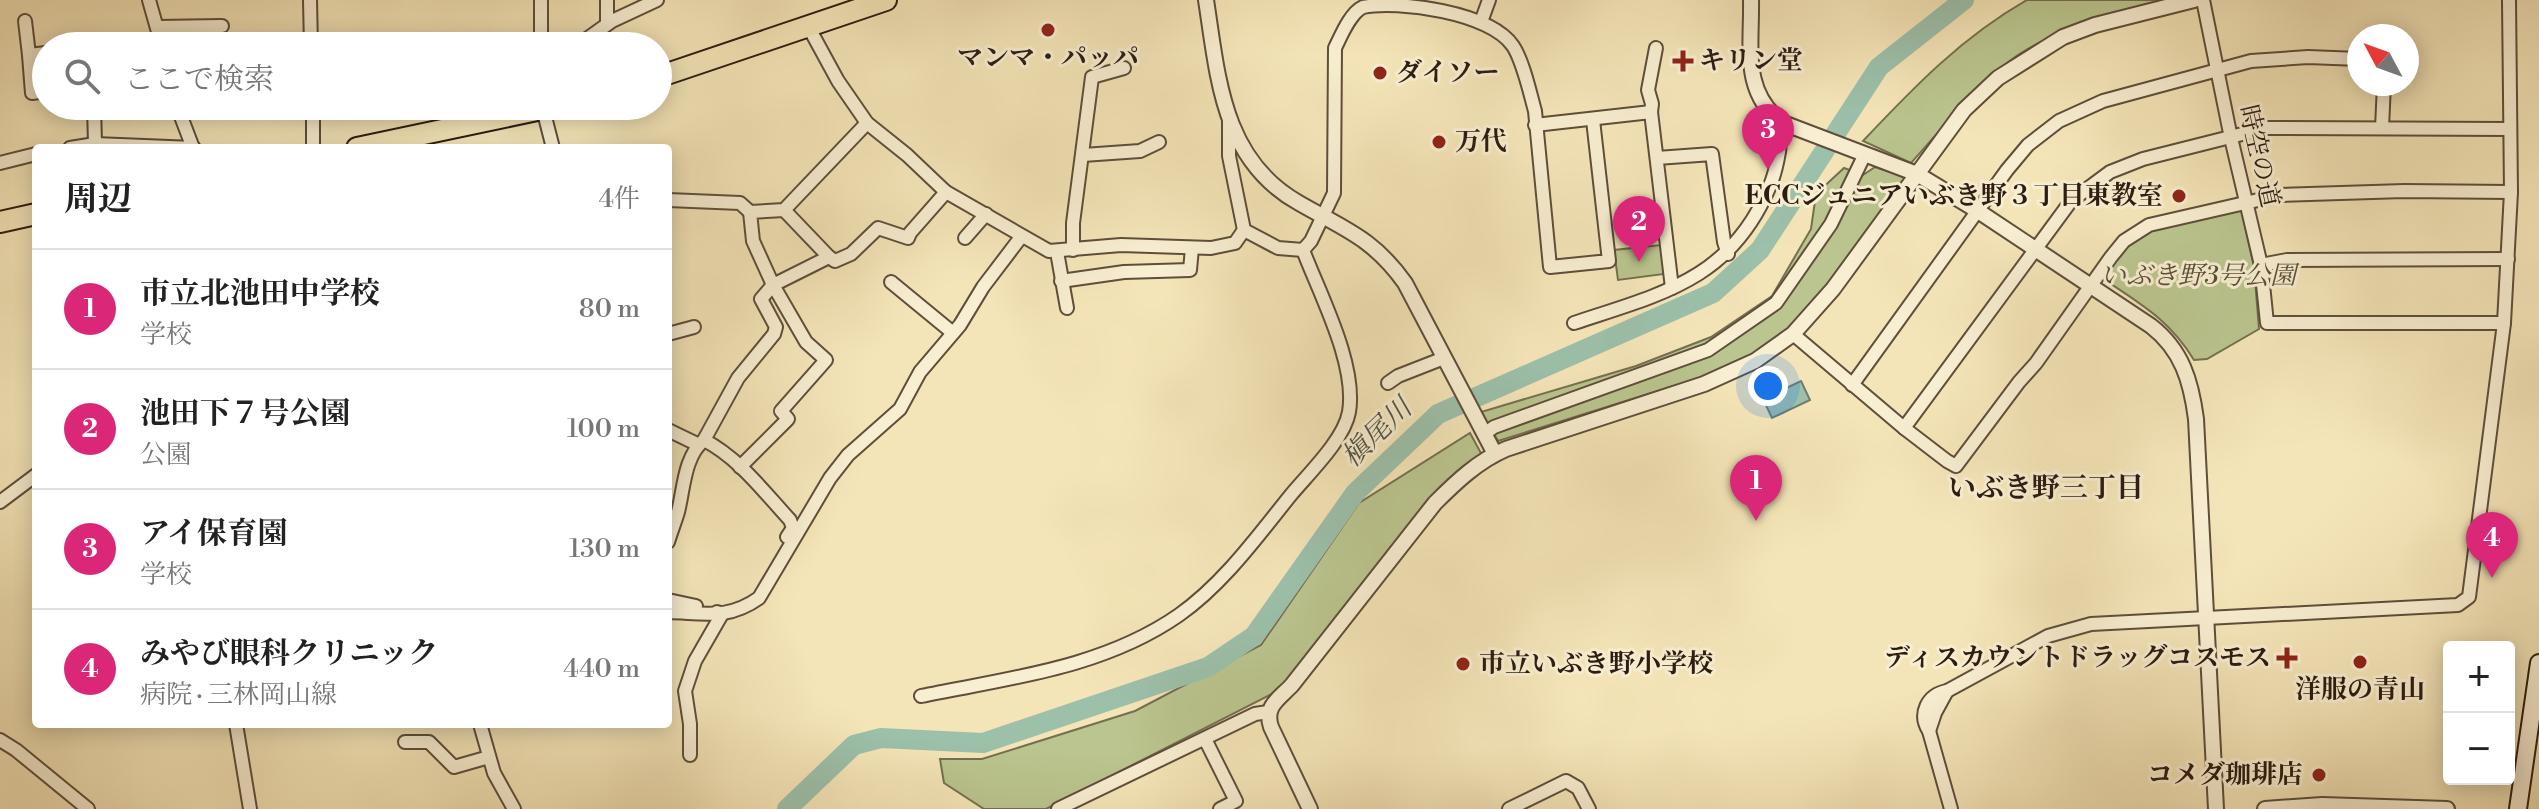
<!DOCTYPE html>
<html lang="ja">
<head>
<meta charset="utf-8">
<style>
  body { margin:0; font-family:"Libre Bodoni","Noto Serif JP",serif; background:#f2f2f2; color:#222 }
  .controls { position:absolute; right:24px; bottom:24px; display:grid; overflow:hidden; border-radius:8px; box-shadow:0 4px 20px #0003 }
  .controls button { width:72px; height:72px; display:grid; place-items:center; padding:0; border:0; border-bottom:2px solid #e0e0e0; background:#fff; color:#222; font:40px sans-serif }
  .compass { position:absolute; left:2347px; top:24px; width:72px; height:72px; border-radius:50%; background:#fff; box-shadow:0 4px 20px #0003; rotate:311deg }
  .you { position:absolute; left:1768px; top:386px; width:28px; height:28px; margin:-20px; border:6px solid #fff; border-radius:50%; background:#1a73e8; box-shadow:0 0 0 12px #1a73e833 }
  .badge { display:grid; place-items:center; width:52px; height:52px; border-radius:50%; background:#db2777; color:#fff; font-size:26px; font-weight:700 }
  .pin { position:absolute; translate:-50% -66px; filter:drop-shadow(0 2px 4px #0008) }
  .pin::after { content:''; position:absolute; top:42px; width:28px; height:24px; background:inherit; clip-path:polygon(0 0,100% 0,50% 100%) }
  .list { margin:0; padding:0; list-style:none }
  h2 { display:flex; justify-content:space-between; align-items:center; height:104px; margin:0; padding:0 32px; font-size:34px }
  h2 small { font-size:26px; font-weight:400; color:#767676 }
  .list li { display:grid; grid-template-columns:52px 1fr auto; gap:24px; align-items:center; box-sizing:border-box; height:120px; padding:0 32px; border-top:2px solid #e0e0e0 }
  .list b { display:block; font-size:30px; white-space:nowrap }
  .list p { margin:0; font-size:26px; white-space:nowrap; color:#767676 }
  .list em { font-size:26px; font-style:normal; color:#767676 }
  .icon { flex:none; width:44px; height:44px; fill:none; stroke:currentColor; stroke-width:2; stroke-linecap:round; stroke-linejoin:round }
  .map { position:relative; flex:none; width:2539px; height:809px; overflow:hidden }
  .search { position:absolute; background:#fff; box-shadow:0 4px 20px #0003; left:32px; top:32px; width:640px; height:88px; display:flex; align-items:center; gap:20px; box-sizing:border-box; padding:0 28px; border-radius:44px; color:#767676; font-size:30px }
  .panel { position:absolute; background:#fff; box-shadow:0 4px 20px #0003; left:32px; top:144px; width:640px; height:584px; border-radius:8px }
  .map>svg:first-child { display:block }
</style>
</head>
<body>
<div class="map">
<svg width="2539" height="809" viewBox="0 0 2539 809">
  <rect width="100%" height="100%" fill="#f4e5b8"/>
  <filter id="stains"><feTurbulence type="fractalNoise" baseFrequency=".0025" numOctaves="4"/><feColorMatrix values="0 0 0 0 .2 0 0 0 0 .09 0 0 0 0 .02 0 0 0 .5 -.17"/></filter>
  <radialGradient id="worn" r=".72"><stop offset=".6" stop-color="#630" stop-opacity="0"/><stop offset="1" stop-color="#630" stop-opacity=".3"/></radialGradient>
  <g fill="#bbc58f" stroke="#747050" stroke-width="2">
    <path d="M2027,0H2173C2124,14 2070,24 2026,50C1986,73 1943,128 1911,163L1863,141C1914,87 1962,37 2027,0Z"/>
    <polygon points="1875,167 1906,177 1828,287 1787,331 1738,366 1498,441 1481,412 1636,366 1711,337 1772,296 1811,229 1816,194 1844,168 1863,175"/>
    <path d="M2236,209L2242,212L2254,267L2259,329L2207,359L2194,360C2171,322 2144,306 2108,282L2106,273L2129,243L2151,230Z"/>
    <polygon points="1661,245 1664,274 1618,280 1614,250"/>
    <polygon points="1470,433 1482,455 1290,680 1270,695 1046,809 984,809 944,783 940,759 982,759 1135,711 1261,645 1359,503"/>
  </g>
  <polygon fill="#9cc0aa" stroke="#6f7e6d" stroke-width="2" points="1801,381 1810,400 1772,418 1763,399"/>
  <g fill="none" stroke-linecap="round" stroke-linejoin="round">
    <polyline stroke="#9cc0aa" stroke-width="20" points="787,809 854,745 881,738 983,743 1208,667 1254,636 1355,493 1438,414 1713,293 1760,250 1879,67 1964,0"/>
    <g stroke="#5e4e3b" stroke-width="16">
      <g id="minor">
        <polyline points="149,0 162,46"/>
        <polyline points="310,0 311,46"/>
        <polyline points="541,0 541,46"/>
        <polyline points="607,0 607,24"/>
        <polyline points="2203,0 2231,138 2261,265 2267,323 2504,323"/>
        <polyline points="25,21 29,55"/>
        <polyline points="1481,22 1489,0"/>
        <polyline points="158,27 222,26"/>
        <polyline points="577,46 612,21 657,0"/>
        <polyline points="46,53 29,55 32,93 46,91"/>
        <polyline points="94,106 95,144"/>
        <polyline points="177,106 193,148"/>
        <polyline points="313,106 313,148"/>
        <polyline points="543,109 553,148"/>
        <polyline points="1651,112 1652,104 1648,90 1656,48"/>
        <path d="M1229,122V156L1244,230L1278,248L1303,250L1311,241L1334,193L1335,48C1341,36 1350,13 1363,7C1398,0 1490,12 1513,46C1523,61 1530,93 1535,111L1550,267L1609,261L1593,120"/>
        <polyline points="867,123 907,155 946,192 1049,251 1121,245 1211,248 1235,243 1244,230"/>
        <polyline points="1535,125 1651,112 1672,288"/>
        <polyline points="2382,128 2384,84"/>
        <polyline points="70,148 95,144 194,148"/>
        <polyline points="1083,155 1140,151 1159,142"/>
        <polyline points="1657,158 1712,154 1724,242 1728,254"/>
        <polyline points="0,163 36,154"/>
        <polyline points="668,200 740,203 750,212"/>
        <polyline points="784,210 829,257"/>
        <polyline points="965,238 986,214"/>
        <polyline points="1073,250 1073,223 1092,77 1124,68"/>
        <polyline points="1057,252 1067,308"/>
        <polyline points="2261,265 2287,260 2508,259"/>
        <polyline points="1061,281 1124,272 1190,270 1192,248"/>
        <polyline points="891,282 953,333"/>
        <path d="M1574,323C1661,294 1730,280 1769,188C1774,177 1777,164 1779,152C1781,140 1777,134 1783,123"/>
        <polyline points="668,334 694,327"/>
        <polyline points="1793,334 1904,428 1947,461 1956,466 2019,382 2036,363 2111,257 2124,241 2149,225 2280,195 2404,191 2511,192"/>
        <polyline points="1388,383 1398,376 1444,358"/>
        <polyline points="1852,385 2007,170 2028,145 2059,121 2103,101 2251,61 2308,57 2359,59"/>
        <polyline points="1904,428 2071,201 2110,172 2143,159 2266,128 2510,129"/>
        <polyline points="668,430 699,445"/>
        <polyline points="1484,434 1494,427 1708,350 1776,303 1831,224 1865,154"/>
        <path d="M704,440C739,458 764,492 790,520L793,528L787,537"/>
        <polyline points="740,467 788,419 781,411 826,360 806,342 773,285 829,257 835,261 851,254 878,228 908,238 910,233 946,192"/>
        <polyline points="0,502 36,475"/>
        <path d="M668,542C671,532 675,522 678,512C684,488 684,457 704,440L738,378L774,334L776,327L761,299L773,285L753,241L750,212L784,210L867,123L838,81L808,26"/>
        <polyline points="668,600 696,606"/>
        <path d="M668,612C705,613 728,620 759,598L830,478L848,455L900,409L920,372L960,325L983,287L1021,237"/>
        <path d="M921,696C1009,678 1103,668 1179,615C1223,584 1257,537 1290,496C1308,474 1344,440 1349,412C1357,364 1320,295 1303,250"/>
        <polyline points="236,724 250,809"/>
        <polyline points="480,724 494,773 514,809"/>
        <polyline points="1929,731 1935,713 1947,691"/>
        <polyline points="1205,739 1236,801 1220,809"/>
        <polyline points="0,740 16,750 88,809"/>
        <polyline points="405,742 429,742 454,767 489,757"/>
        <polyline points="690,755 690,724 685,691 695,661 722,614 717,612"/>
        <polyline points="1058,809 1255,714 1268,712"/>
        <polyline points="1509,809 1566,781 1578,788 1589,809"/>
        <path d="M1951,809L1929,731C1918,714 1927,695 1947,691L2048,636L2091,624L2458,605L2469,597L2504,323L2511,192L2509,0"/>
      </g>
    </g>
    <g stroke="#5e4e3b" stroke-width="18">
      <g id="tertiary">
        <path d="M1206,0C1218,77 1222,160 1299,203C1344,229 1373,238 1405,283L1495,454"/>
        <path d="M1751,0C1752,46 1741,93 1783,123L1917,174L1978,211L2151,326C2182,350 2191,381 2196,419L2216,809"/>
        <path d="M1310,809L1271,727C1264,706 1279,699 1292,685L1435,503C1456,482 1478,461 1506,449L1704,384L1755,361L1793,334L1833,289L1964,110L1998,78L2063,37L2095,25L2194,0"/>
        <polyline points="2265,809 2322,805 2447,809"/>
      </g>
    </g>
    <g stroke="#2c1c11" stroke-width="20">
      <polyline id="secondary" points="2518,809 2539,663"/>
    </g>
    <g stroke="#2c1c11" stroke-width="24">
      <g id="trunk">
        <polyline points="658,77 886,0"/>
        <polyline points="357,148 556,106"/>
        <polyline points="0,222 36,214"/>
      </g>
    </g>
    <use href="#minor" stroke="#f8eed1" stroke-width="12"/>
    <use href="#tertiary" stroke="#f8eed1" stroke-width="14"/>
    <use href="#secondary" stroke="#f8eed1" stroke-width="16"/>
    <use href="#trunk" stroke="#f4e5b8" stroke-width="20"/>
  </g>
  <g fill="#8f2418" stroke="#f8eed1" stroke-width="3">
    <circle cx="1048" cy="30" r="8"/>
    <path d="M1679 49h8v8h8v8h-8v8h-8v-8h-8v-8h8z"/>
    <circle cx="1380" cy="73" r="8"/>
    <circle cx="1439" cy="142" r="8"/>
    <circle cx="2179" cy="196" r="8"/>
    <path d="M2283 646h8v8h8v8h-8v8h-8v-8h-8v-8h8z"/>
    <circle cx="2360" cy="662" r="8"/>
    <circle cx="1463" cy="664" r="8"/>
    <circle cx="2319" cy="775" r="8"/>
  </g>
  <g text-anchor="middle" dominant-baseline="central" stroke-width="6" stroke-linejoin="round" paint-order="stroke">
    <g font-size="26" font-weight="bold" fill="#2c1c11" stroke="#f8eed1" text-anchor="start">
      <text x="1048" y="58" text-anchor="middle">マンマ・パッパ</text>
      <text x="1699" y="61">キリン堂</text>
      <text x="1396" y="73">ダイソー</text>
      <text x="1455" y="142">万代</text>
      <text x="2163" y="196" text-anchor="end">ECCジュニアいぶき野３丁目東教室</text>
      <text x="2271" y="658" text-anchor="end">ディスカウントドラッグコスモス</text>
      <text x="1479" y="664">市立いぶき野小学校</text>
      <text x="2360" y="690" text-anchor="middle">洋服の青山</text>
      <text x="2303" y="775" text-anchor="end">コメダ珈琲店</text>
    </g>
    <g font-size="26" fill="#2c1c11" stroke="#f8eed1">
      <text transform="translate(2259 156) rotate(77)">時空の道</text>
    </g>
    <g font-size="26" font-style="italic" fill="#574f37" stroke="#f8eed1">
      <text x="2198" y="276">いぶき野3号公園</text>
    </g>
    <g font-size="28" font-style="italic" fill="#535547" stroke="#f8eed1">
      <text transform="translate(1377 433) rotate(-44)">槇尾川</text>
    </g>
    <g font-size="28" font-weight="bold" fill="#2c1c11" stroke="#f8eed1">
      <text x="2046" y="488">いぶき野三丁目</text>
    </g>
  </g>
  <rect width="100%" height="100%" filter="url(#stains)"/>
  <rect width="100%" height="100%" fill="url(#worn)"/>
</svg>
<div class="controls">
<button>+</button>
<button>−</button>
</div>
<svg class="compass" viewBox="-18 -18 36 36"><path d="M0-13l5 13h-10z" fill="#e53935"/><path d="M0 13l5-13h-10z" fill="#767676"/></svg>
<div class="you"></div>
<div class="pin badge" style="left:1756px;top:521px">1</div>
<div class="pin badge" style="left:1639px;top:262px">2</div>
<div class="pin badge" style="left:1768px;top:170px">3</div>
<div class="pin badge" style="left:2492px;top:578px">4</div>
<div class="search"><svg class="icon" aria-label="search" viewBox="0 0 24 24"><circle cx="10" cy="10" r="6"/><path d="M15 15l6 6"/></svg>ここで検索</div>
<section class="panel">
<h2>周辺<small>4件</small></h2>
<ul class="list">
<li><span class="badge">1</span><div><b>市立北池田中学校</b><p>学校</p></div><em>80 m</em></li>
<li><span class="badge">2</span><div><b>池田下７号公園</b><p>公園</p></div><em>100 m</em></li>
<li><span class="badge">3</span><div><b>アイ保育園</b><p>学校</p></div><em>130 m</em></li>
<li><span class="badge">4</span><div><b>みやび眼科クリニック</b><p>病院 · 三林岡山線</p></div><em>440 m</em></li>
</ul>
</section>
</div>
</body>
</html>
